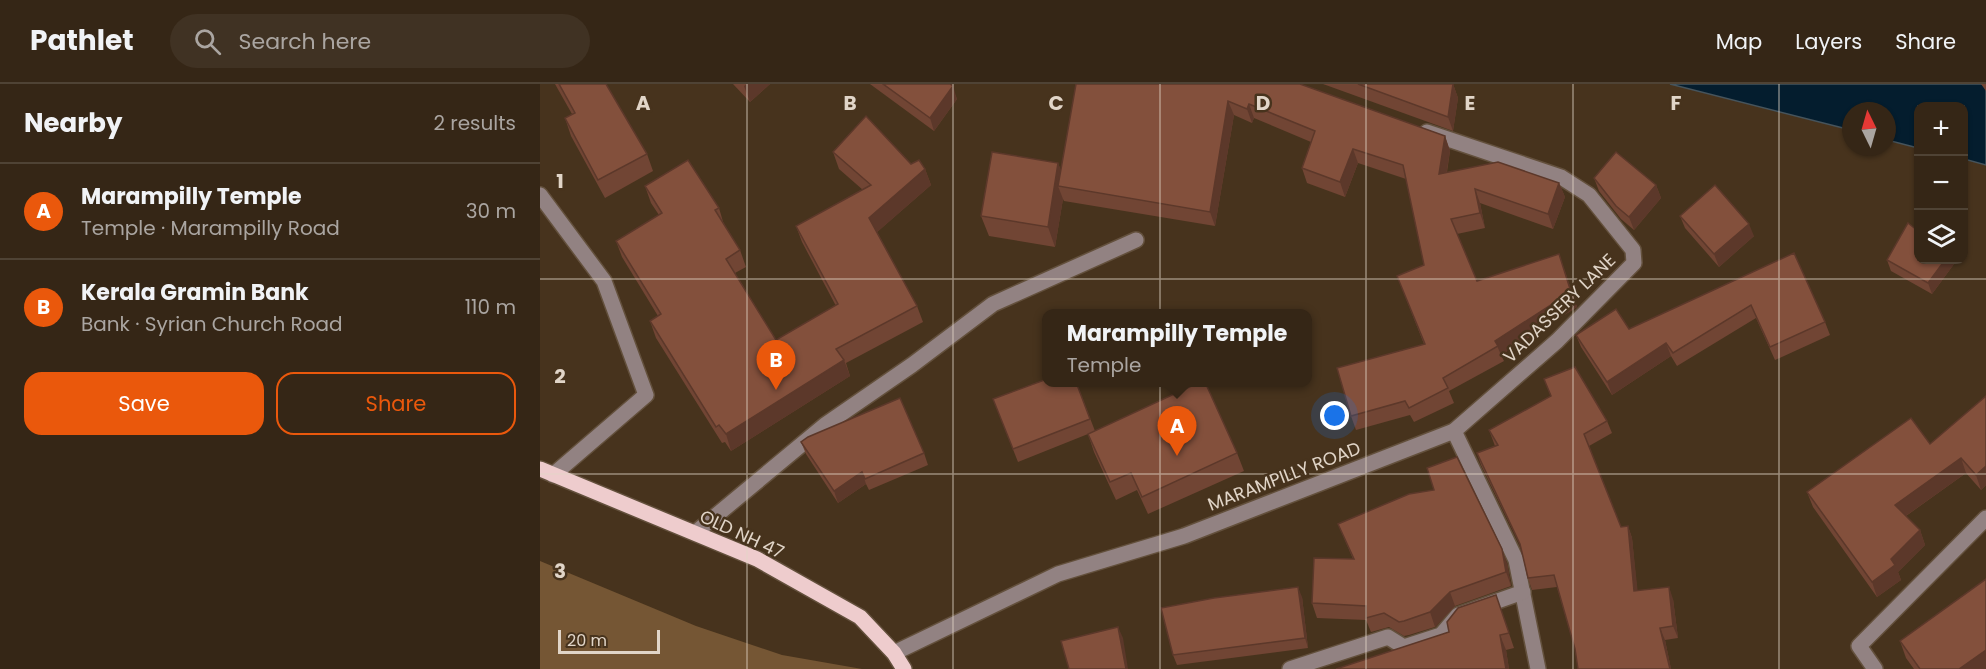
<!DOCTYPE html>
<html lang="en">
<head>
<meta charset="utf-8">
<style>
  body { margin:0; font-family:Poppins,sans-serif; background:#403223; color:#f1f3f6 }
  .controls { position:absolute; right:18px; top:18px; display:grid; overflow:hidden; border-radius:12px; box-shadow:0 2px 4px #0004 }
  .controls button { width:54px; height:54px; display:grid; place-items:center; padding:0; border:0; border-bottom:2px solid #4f4335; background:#352616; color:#f1f3f6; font:30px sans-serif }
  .compass { position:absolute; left:1302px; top:18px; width:54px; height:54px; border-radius:50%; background:#352616; box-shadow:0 2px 4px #0004; rotate:355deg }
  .scale { position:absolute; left:18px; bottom:15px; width:102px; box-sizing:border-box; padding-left:6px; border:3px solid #e1d5c8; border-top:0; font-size:16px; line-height:21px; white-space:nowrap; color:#e1d5c8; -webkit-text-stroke:4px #47331d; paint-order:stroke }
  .you { position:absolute; left:795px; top:332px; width:21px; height:21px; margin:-15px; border:4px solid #fff; border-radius:50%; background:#1a73e8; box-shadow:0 0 0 9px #1a73e833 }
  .badge { display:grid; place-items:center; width:39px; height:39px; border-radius:50%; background:#ea580c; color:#fff; font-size:20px; font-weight:700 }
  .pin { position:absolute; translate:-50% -50px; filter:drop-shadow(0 2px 3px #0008) }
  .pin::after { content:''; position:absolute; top:32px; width:21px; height:18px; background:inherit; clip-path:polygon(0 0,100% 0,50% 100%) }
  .popup { position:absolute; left:502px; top:225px; width:270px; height:78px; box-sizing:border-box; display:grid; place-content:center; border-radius:12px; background:#352616; filter:drop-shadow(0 2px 4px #0005); font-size:20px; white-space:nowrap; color:#aaa5a1 }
  .popup b { font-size:22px; color:#f1f3f6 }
  .popup::after { content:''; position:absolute; left:50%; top:100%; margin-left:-12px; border:12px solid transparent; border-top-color:#352616 }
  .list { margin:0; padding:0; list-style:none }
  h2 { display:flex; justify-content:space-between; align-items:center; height:78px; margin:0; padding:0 24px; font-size:26px }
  h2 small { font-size:20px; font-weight:400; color:#aaa5a1 }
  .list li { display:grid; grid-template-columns:39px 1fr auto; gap:18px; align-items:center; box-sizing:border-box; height:96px; padding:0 24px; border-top:2px solid #4f4335 }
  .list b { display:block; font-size:22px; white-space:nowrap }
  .list p { margin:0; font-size:20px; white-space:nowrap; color:#aaa5a1 }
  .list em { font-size:20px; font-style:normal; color:#aaa5a1 }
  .actions { display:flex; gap:12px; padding:18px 24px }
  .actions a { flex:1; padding:14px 0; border:2px solid #ea580c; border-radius:18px; text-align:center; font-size:21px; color:#ea580c }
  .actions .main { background:#ea580c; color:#fff }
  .icon { flex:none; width:33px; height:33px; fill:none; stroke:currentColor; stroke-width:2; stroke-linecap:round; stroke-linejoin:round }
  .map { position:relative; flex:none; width:1446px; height:585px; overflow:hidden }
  header { display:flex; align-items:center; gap:36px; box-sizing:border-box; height:84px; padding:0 30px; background:#352616; border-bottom:2px solid #4f4335 }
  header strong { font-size:28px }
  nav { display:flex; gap:33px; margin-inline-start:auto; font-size:21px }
  .search { width:420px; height:54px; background:#403223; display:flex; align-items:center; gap:15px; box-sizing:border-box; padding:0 21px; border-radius:33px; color:#aaa5a1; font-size:22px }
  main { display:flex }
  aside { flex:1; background:#352616 }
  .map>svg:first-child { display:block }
</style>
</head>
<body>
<header>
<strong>Pathlet</strong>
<div class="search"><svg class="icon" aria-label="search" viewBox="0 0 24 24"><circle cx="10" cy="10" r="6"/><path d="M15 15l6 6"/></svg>Search here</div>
<nav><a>Map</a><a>Layers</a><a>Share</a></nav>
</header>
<main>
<aside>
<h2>Nearby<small>2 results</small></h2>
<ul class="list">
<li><span class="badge">A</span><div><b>Marampilly Temple</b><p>Temple · Marampilly Road</p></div><em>30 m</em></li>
<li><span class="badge">B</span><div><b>Kerala Gramin Bank</b><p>Bank · Syrian Church Road</p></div><em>110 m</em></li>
</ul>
<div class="actions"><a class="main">Save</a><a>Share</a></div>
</aside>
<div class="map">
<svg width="1446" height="585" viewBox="0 0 1446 585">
  <rect width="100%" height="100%" fill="#47331d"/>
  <polygon fill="#755634" points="0,477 156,542 242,571 322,585 0,585"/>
  <polygon fill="#041d2e" stroke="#46545c" stroke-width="1.5" points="1130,0 1446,0 1446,81 1424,75 1424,22 1378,22 1378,64 1347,56 1347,27 1311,27 1311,46"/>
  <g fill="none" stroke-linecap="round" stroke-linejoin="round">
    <g stroke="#63503c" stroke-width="18">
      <g id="minor">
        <polyline points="887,48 1021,93 1049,111 1093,166 1094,179 1017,257 914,347"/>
        <polyline points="0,111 64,197 106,311 13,391"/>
        <polyline points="155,449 285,341 372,281 453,220 596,156"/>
        <polyline points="354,569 518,490 644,452 914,347 976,476 998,585"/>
        <polyline points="750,585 848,553 864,563 901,551 918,531 983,508"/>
        <polyline points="1335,585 1319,562 1446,434"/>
      </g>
    </g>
    <g stroke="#63503c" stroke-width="18">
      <polyline id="major" points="0,385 217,475 320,533 354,569 364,585"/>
    </g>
    <use href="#minor" stroke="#928282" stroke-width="15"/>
    <use href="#major" stroke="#eecccd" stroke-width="15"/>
  </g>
  <g fill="#714534">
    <polygon points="15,0 66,0 107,70 113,87 65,114 31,52 25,34 32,30"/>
    <polygon points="193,0 230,0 210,18"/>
    <polygon points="330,0 410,0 417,15 394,47"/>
    <polygon points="536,0 760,0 905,52 910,67 907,88 1019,99 1025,113 1013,145 940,119 945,144 917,150 937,197 1024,185 1037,223 961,271 964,277 909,307 914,319 874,338 870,331 816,346 811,332 884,260 857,192 884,181 866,95 818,79 805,113 767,99 762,84 771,58 714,34 712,39 694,31 675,142 524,117 523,115 515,163 449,152 441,132 518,79 521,87"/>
    <polygon points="783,0 913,0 918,14 913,47"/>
    <polygon points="1441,0 1446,0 1446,7"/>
    <polygon points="293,68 371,80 385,85 391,101 337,148 377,222 383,238 306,279 310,292 191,367 185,358 182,359 116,254 110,237 118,232 82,173 76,157 119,131 111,119 105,102 179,124 184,141 200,166 206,183 195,189 236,256 296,222 262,158 256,142 323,106 299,85"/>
    <polygon points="1054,94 1116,101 1121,114 1094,146 1081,135 1059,107"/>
    <polygon points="1140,132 1214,152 1179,183 1145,144"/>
    <polygon points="1254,169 1285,238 1290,251 1235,276 1216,234 1137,282 1131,272 1072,311 1041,263 1036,251 1089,245"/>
    <polygon points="1347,176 1414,180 1392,210 1351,187"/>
    <polygon points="536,298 555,347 697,369 704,387 608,430 597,406 576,416 554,368 548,350 478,378 453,315"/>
    <polygon points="1446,312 1446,401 1441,406 1426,389 1366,432 1380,446 1385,461 1358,488 1361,496 1337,513 1273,423 1267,408 1390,360"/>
    <polygon points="1067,337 1072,349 1049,362 1081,443 1088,442 1092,454 1097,506 1133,515 1138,554 1125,556 1131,585 1038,585 1035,565 1017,503 992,506 988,494 982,465 941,381 937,369 955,362 949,346"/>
    <polygon points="261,358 384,369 388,381 329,406 326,400 298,419 266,370"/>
    <polygon points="798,440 967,479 971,502 915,522 895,543 869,551 864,552 849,543 831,548 826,536 777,534 772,519 813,475"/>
    <polygon points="956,511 974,564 966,566 969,585 796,585 909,548"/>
    <polygon points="762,513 768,564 637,581 633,571"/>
    <polygon points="1360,557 1446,585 1374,585 1366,574"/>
  </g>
  <g fill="#5c382a">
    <polygon points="207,0 230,0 210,18 204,2"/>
    <polygon points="913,0 918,14 913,47 908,33"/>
    <polygon points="413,2 417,15 394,47 390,34"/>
    <polygon points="688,17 694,31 675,142 670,128"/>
    <polygon points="709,20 714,34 712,39 707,25"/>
    <polygon points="905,52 910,67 904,104 899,90"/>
    <polygon points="813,65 818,79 805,113 800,98"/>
    <polygon points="518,79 526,100 518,102 523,115 515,163 508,143"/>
    <polygon points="385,85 391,101 335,150 329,134"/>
    <polygon points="1019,99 1025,113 1013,145 1008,130"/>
    <polygon points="1116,101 1121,114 1094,146 1089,133"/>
    <polygon points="935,105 940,119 945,144 940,129"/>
    <polygon points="1209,140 1214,152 1179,183 1174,170"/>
    <polygon points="1019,170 1037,223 961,271 955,257"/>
    <polygon points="1405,176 1412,176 1414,180 1392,210 1388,199"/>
    <polygon points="1126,259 1131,272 1072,311 1067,298"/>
    <polygon points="304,276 310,292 191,367 186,350"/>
    <polygon points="1421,374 1426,389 1360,436 1355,421"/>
    <polygon points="1446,382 1446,401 1441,406 1436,391"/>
    <polygon points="322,388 326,400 298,419 294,407"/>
    <polygon points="1088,442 1092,454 1099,519 1094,507"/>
    <polygon points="1380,446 1385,461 1358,488 1361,496 1337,513 1332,498 1351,475"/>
    <polygon points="962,465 967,479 971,502 966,488"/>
    <polygon points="758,503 762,513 768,564 765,554"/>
    <polygon points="1129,503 1133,515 1138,554 1133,542"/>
    <polygon points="910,508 915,522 895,543 890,528"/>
    <polygon points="578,543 583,554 588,585 586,585"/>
    <polygon points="1120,544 1125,556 1131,585 1130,585"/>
    <polygon points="960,551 966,566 969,585 966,585"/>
    <polygon points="1446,566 1446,585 1419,585"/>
  </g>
  <g fill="#83503c" stroke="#5c382a" stroke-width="1.5">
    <polygon points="19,0 66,0 107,70 58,96 25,34 35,29"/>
    <polygon points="343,0 410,0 413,2 390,34"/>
    <polygon points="536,0 760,0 905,52 899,90 958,78 1019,99 1008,130 935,105 940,129 911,135 937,197 1019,170 1031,208 955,257 958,262 903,294 908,304 869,324 865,317 811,332 797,284 885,260 857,192 884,181 863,81 813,65 800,98 762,84 775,47 709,20 707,25 688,17 670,128 518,102"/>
    <polygon points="818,0 913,0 908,33"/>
    <polygon points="326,32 371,80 379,76 385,85 329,134 377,222 296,265 304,276 186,350 179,341 176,343 110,237 121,230 76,157 122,129 105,102 148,76 179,124 175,126 200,166 186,175 236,256 298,220 256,142 331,101 293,68"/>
    <polygon points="452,68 518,79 508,143 441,132"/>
    <polygon points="1076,68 1116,101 1089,133 1076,122 1054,94"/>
    <polygon points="1175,101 1209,140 1174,170 1140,132"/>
    <polygon points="1368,139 1378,147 1378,176 1405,176 1388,199 1347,176"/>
    <polygon points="1254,169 1285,238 1230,263 1211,221 1133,269 1126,259 1067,298 1036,251 1076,225 1089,245"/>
    <polygon points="1035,283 1067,337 1044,350 1081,443 1088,442 1094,507 1129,503 1133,542 1120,544 1130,585 1038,585 1035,565 1014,491 988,494 980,460 937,369 958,361 949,346 1011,312 1004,295"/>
    <polygon points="507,295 507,298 536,298 550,335 473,365 453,315"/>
    <polygon points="660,298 665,298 697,369 602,413 591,389 570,398 548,350"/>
    <polygon points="1446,312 1446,382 1436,391 1421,374 1355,421 1380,446 1351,475 1355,481 1332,498 1267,408 1371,334 1390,360"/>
    <polygon points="360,314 384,369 325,395 322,388 294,407 261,358 268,353"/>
    <polygon points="917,373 962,465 966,488 910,508 890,528 864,537 859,538 844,529 826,534 826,522 772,519 774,474 814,475 798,440 869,410 894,406 887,384"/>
    <polygon points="1446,495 1446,566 1419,585 1380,585 1360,557"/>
    <polygon points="758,503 765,554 633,571 621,524 674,514"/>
    <polygon points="956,511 969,549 960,551 966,585 796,585 909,548 907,538 918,524"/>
    <polygon points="578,543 586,585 529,585 521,557"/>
  </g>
  <path fill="none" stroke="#e1d5c8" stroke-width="1.5" stroke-opacity="0.55" d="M207,0V585M413,0V585M620,0V585M826,0V585M1033,0V585M1239,0V585M0,195H1446M0,390H1446"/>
  <g text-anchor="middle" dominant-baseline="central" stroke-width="5" stroke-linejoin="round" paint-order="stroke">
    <g font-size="18" fill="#e1d5c8" stroke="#47331d">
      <text transform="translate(1019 224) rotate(-44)">VADASSERY LANE</text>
      <text transform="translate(744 392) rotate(-21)">MARAMPILLY ROAD</text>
      <text transform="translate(202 450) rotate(25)">OLD NH 47</text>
    </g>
  </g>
  <g font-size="20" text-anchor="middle" font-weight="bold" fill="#e1d5c8" stroke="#47331d" stroke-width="5" stroke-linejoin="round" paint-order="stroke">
    <text x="103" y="26">A</text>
    <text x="310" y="26">B</text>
    <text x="516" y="26">C</text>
    <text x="723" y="26">D</text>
    <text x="930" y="26">E</text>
    <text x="1136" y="26">F</text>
    <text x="20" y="104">1</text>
    <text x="20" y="299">2</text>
    <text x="20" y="494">3</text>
  </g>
</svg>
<div class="controls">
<button>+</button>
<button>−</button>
<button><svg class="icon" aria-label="layers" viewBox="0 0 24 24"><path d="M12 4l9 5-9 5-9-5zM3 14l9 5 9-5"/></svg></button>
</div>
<svg class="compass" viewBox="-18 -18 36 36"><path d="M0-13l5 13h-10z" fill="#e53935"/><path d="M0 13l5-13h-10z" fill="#aaa5a1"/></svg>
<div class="scale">20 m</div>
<div class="you"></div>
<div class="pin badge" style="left:637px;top:372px">A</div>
<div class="popup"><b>Marampilly Temple</b>Temple</div>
<div class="pin badge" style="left:236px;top:306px">B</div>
</div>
</main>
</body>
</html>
